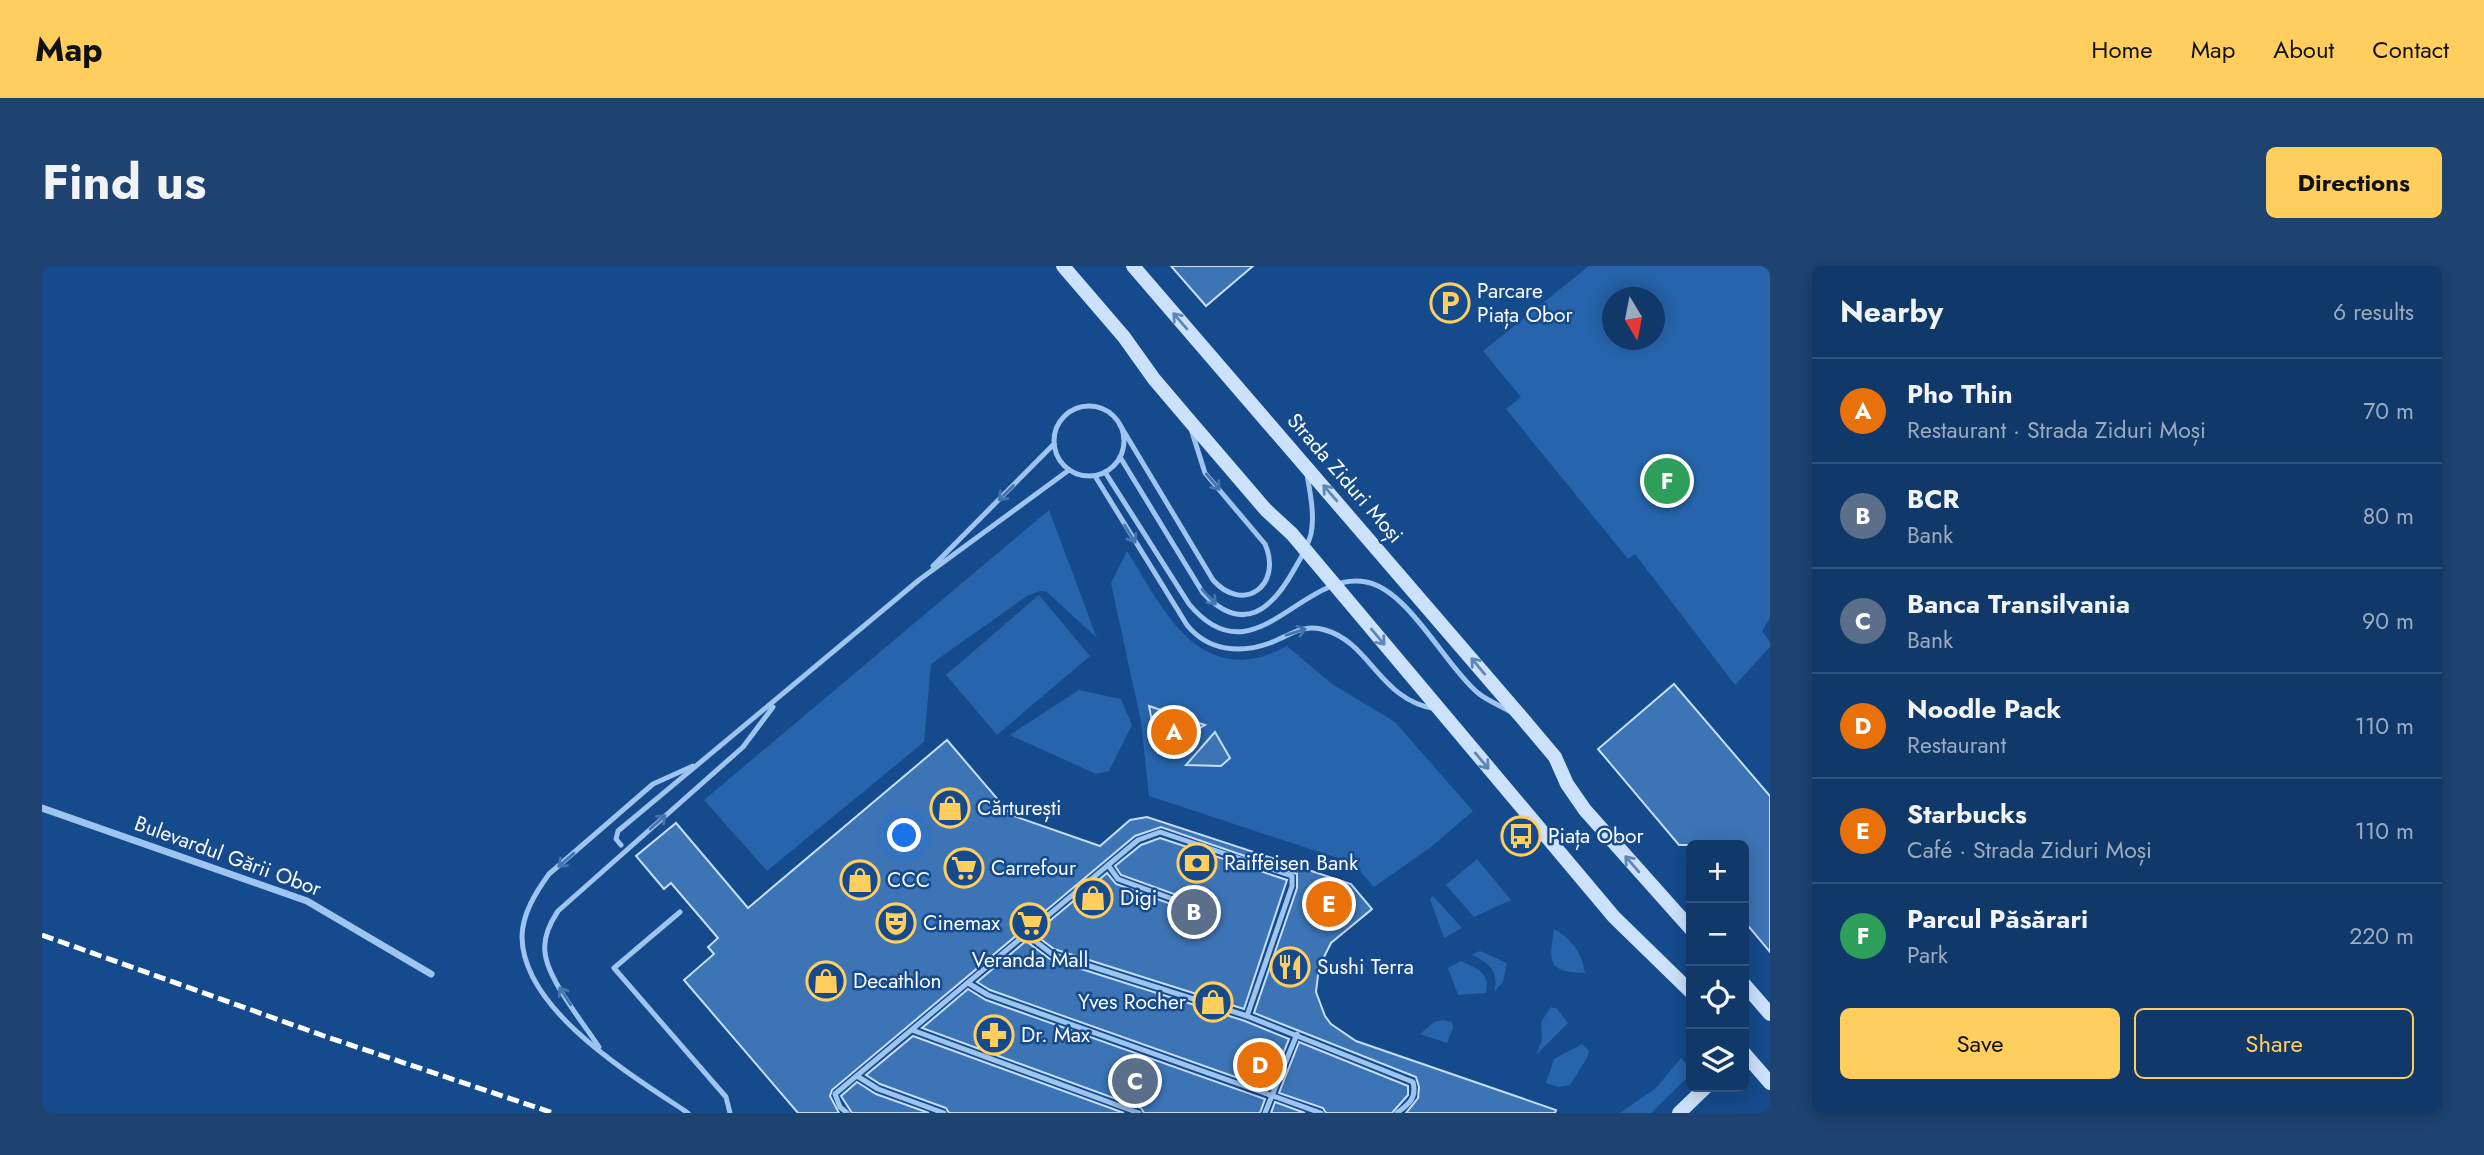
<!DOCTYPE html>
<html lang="en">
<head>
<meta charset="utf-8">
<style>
  body { margin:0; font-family:Jost,sans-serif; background:#1e4371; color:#f1f3f6 }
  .controls { position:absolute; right:21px; bottom:21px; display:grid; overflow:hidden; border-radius:10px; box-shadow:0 4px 18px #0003 }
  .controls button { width:63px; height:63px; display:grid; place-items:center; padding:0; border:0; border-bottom:2px solid #30527d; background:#103869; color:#f1f3f6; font:35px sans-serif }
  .compass { position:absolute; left:1560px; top:21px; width:63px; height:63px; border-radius:50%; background:#103869; box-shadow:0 4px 18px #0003; rotate:170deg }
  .you { position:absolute; left:863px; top:570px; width:24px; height:24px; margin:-18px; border:5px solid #fff; border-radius:50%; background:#1a73e8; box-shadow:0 0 0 10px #1a73e833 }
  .badge { display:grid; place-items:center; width:46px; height:46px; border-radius:50%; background:#ffce5d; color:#fff; font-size:23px; font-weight:700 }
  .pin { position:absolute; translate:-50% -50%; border:4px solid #fff; box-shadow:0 2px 7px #0006 }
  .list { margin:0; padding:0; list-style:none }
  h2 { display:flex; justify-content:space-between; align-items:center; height:91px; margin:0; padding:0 28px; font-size:30px }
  h2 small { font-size:23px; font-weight:400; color:#9cacc0 }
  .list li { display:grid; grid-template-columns:46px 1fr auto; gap:21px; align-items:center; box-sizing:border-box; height:105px; padding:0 28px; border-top:2px solid #30527d }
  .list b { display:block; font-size:26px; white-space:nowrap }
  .list p { margin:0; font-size:23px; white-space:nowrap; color:#9cacc0 }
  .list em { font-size:23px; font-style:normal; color:#9cacc0 }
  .actions { display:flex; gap:14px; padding:21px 28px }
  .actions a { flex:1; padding:16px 0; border:2px solid #ffce5d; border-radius:10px; text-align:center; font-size:24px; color:#ffce5d }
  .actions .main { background:#ffce5d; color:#111 }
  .icon { flex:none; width:38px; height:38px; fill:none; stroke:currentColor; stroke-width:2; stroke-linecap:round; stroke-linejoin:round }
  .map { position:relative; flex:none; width:1728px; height:847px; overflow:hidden; border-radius:10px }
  header { display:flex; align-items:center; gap:42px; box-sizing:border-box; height:98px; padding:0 35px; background:#ffce5d; color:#111 }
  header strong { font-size:33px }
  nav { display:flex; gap:38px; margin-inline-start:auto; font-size:24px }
  .intro { display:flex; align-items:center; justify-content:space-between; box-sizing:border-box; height:168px; padding:0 42px }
  h1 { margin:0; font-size:49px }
  .button { padding:18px 32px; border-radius:10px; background:#ffce5d; color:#111; font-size:24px; font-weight:700 }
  main { display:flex; gap:42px; padding:0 42px }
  aside { flex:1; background:#103869; border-radius:10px; box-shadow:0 4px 18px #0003 }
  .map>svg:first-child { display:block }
</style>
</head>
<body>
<header>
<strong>Map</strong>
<nav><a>Home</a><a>Map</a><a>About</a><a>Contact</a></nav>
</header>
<div class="intro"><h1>Find us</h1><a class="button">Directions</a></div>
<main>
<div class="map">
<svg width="1728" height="847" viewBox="0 0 1728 847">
  <rect width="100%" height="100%" fill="#154a8c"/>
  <g fill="#2764ab" fill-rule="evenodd">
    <path d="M1547,0H1728V352L1720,365L1728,376V381L1693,419L1593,288L1586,293L1464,143L1479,131L1441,85ZM1570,32H1612V74H1570Z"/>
    <polygon points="1007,244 1055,372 1005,326 998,325 985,330 889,398 882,476 725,605 662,534"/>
    <path d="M1085,285C1116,333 1148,409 1219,391C1228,388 1237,384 1245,380L1290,418L1353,456L1431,545L1389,581L1332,621L1311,597L1107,530L1099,456L1069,317Z"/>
    <polygon points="997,329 1048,390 955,469 904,409"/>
    <polygon points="1037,424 1079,433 1090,459 1067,505 1054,508 968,469"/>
    <polygon points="1435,593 1469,634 1432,651 1404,619"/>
    <polygon points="1391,630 1420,662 1402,672 1388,633"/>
    <path d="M1512,663C1530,673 1540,687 1543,707C1505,706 1507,697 1512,663Z"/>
    <path d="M1438,685L1465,697L1461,716L1452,726C1458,706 1447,697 1430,689Z"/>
    <path d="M1419,695C1436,704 1448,705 1444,727L1416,729L1406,702Z"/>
    <polygon points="1509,741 1515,743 1526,757 1494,789 1500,774 1499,756"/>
    <polygon points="1401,754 1410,756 1411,762 1405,777 1378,768 1392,756"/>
    <polygon points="1540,778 1547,785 1545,792 1528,819 1516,821 1504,817 1512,793"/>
    <polygon points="1639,792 1649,804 1649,808 1609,847 1578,847 1614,822"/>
  </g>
  <g fill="#3d74b5" stroke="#c5defb" stroke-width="2">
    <polygon points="1129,0 1211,0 1164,40"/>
    <polygon points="1632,418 1728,530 1728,686 1702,655 1702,579 1637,579 1556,483"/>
    <polygon points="1107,440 1163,459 1116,487"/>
    <polygon points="1173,466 1188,492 1179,500 1144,499"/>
    <polygon points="905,474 969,549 1058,580 1088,554 1105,551 1309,618 1330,643 1289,677 1277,701 1274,726 1283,750 1289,758 1314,775 1514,844 1513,847 1364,847 1376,832 1377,821 1374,811 1212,747 1255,622 1255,608 1119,561 1093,570 790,824 788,830 797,847 756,847 642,714 672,688 666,681 676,672 629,617 622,623 594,590 634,557 706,642"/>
    <polygon points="1118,572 1245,614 1202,743 1012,683 992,668 1065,607 1074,618 1167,652 1172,651 1174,647 1171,642 1079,609 1073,600 1099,579"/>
    <polygon points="984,675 1008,693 1203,755 1247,773 1227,823 948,724 935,716"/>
    <polygon points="926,723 944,734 1223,833 1218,847 1102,847 1099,842 880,762"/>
    <polygon points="871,770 1082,847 907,847 904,842 838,818 824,809"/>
    <polygon points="1257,776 1366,820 1366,829 1350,847 1284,847 1281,842 1237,827"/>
    <polygon points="815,816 834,828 887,847 810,847 799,830"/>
    <polygon points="1233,836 1263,847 1229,847"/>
  </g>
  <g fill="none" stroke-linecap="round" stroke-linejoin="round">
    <g stroke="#9ec4f0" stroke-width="5">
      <circle cx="1047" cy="175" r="35"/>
      <path d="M1078,159L1171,314C1201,348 1241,320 1223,278L1163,207L1150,166"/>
      <path d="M1078,191L1161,327C1201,369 1230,344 1253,302C1259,292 1266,280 1269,268C1273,249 1268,227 1265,208"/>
      <path d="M1063,206L1147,338C1212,416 1259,304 1324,316C1366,323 1404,401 1436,427C1446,435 1459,440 1469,446"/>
      <path d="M1053,210L1145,359C1166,385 1198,388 1228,377C1247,370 1261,357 1283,364C1329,377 1337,434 1394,443"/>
      <polyline points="891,300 1012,178"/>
      <polyline points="579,579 574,573 576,565 877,314 1027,204"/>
      <polyline points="1066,599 1076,613 1169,647"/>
      <polyline points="638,646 572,702 684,831 688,847"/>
      <path d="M984,668L1010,688L1205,750L1371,816C1375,832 1367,838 1355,847"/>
      <polyline points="926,717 946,729 1279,847"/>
      <polyline points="870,764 1097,847"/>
      <path d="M557,781C542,758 505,713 503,686C501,671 508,657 516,645L701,481L731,441"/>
      <polyline points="815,810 836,823 902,847"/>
      <path d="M646,847C591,810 481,745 480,671C480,648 494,626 507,608L611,518L651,500"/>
      <polyline points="805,847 798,841 793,828 1096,574 1118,566 1250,610 1250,620 1205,750"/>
      <polyline points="1223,847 1255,768"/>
    </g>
    <polyline stroke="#9ec4f0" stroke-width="7" points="0,542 265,635 389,708"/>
    <g stroke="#cce1fb" stroke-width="14">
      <polyline points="1021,0 1082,71 1112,113 1146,153 1224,244 1250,268 1572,651 1649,726"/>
      <polyline points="1091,0 1481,453 1513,491 1525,518 1543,544 1649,663"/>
      <polyline points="1702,718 1728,748"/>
      <polyline points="1702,787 1728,817"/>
      <polyline points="1637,847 1664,821"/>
    </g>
    <polyline stroke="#fff" stroke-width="5" stroke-dasharray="12 5" stroke-linecap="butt" points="0,669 282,770 511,847"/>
  </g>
  <defs><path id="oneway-shaft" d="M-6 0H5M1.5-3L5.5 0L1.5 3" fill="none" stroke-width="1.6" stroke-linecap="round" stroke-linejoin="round" transform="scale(1.75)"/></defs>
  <g stroke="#5e86b8">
    <use href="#oneway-shaft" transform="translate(1138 55) rotate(-131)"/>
    <use href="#oneway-shaft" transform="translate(1288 227) rotate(-131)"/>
    <use href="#oneway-shaft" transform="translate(1336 371) rotate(50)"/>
    <use href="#oneway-shaft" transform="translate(1436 400) rotate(-130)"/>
    <use href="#oneway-shaft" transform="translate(1440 495) rotate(50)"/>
    <use href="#oneway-shaft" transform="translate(1590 598) rotate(-131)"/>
  </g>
  <g stroke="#4575af">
    <use href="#oneway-shaft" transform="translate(1171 216) rotate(50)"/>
    <use href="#oneway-shaft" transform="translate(964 227) rotate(135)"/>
    <use href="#oneway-shaft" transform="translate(1088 268) rotate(58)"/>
    <use href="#oneway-shaft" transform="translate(1167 331) rotate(48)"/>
    <use href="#oneway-shaft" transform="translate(1254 366) rotate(-17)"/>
    <use href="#oneway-shaft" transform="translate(616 556) rotate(-42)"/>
    <use href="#oneway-shaft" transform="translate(524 594) rotate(139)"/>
    <use href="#oneway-shaft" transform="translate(523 730) rotate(-123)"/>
  </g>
  <defs>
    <g id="parking-ring" transform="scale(2.0125)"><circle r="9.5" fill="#154a8c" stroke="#ffce5d" stroke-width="1.5"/><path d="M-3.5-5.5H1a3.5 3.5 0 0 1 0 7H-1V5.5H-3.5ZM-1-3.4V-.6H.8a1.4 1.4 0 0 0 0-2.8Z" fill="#ffce5d"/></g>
    <g id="shop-ring" transform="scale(2.0125)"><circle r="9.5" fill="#154a8c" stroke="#ffce5d" stroke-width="1.5"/><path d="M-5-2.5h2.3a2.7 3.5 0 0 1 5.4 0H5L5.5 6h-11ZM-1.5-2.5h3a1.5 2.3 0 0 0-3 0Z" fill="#ffce5d"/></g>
    <g id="bus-ring" transform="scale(2.0125)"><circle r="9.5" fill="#154a8c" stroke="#ffce5d" stroke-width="1.5"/><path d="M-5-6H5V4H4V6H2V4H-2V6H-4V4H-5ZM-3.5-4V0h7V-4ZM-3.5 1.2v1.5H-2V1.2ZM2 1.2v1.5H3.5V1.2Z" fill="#ffce5d"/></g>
    <g id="bank-ring" transform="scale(2.0125)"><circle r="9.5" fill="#154a8c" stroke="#ffce5d" stroke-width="1.5"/><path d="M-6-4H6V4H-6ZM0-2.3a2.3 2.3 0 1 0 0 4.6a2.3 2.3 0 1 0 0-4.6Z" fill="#ffce5d"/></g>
    <g id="supermarket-ring" transform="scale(2.0125)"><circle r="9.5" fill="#154a8c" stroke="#ffce5d" stroke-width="1.5"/><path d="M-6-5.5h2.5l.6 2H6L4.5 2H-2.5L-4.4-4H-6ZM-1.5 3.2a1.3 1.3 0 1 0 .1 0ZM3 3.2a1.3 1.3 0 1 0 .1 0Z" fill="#ffce5d"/></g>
    <g id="theatre-ring" transform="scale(2.0125)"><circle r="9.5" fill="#154a8c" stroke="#ffce5d" stroke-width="1.5"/><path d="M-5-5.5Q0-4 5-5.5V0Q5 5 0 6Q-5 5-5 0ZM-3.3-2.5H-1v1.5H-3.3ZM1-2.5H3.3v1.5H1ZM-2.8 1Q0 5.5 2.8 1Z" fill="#ffce5d"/></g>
    <g id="restaurant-ring" transform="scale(2.0125)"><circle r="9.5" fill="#154a8c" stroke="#ffce5d" stroke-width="1.5"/><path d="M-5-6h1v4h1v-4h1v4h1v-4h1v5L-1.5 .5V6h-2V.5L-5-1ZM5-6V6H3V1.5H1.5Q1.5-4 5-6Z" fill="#ffce5d"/></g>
    <g id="pharmacy-ring" transform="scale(2.0125)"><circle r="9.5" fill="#154a8c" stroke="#ffce5d" stroke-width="1.5"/><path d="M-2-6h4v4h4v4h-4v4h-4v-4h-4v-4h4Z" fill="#ffce5d"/></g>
  </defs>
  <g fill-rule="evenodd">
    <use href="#parking-ring" x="1408" y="37"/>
    <use href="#shop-ring" x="908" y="542"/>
    <use href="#bus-ring" x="1479" y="570"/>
    <use href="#bank-ring" x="1155" y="597"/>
    <use href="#supermarket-ring" x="922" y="602"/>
    <use href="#shop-ring" x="818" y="614"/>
    <use href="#shop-ring" x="1051" y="632"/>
    <use href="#theatre-ring" x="854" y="657"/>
    <use href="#supermarket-ring" x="988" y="657"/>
    <use href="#restaurant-ring" x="1248" y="701"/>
    <use href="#shop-ring" x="784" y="715"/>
    <use href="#shop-ring" x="1171" y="736"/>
    <use href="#pharmacy-ring" x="952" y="769"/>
  </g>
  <g text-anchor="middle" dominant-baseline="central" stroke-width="5" stroke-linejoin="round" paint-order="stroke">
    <g font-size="21" fill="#fff" stroke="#154a8c" text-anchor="start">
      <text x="1435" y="25">Parcare<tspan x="1435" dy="24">Piața Obor</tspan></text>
      <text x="935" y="542">Cărturești</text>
      <text x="1506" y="570">Piața Obor</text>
      <text x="1182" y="597">Raiffeisen Bank</text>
      <text x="949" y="602">Carrefour</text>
      <text x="845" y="614">CCC</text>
      <text x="1078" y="632">Digi</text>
      <text x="881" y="657">Cinemax</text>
      <text x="988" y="694" text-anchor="middle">Veranda Mall</text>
      <text x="1275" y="701">Sushi Terra</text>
      <text x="811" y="715">Decathlon</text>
      <text x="1144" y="736" text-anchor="end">Yves Rocher</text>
      <text x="979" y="769">Dr. Max</text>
    </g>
    <g font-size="21" fill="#fff" stroke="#154a8c">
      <text transform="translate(1303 212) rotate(49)">Strada Ziduri Moși</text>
      <text transform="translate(186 590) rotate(20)">Bulevardul Gării Obor</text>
    </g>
  </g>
</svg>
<div class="controls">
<button>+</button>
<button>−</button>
<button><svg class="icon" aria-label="locate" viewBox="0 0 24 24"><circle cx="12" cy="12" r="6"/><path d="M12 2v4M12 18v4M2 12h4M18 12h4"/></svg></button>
<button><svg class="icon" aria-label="layers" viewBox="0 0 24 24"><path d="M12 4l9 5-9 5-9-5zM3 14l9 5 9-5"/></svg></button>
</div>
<svg class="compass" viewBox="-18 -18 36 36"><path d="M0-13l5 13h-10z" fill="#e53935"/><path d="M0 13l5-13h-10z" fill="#9cacc0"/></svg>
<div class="you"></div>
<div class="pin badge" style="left:1132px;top:466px;background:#e8710a">A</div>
<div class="pin badge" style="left:1152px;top:646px;background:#5c6f8a">B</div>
<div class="pin badge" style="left:1093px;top:815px;background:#5c6f8a">C</div>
<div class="pin badge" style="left:1218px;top:799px;background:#e8710a">D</div>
<div class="pin badge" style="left:1287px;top:638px;background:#e8710a">E</div>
<div class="pin badge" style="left:1625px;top:215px;background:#2e9e5b">F</div>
</div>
<aside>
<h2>Nearby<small>6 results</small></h2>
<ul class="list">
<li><span class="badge" style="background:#e8710a">A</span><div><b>Pho Thin</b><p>Restaurant · Strada Ziduri Moși</p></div><em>70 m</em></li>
<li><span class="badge" style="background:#5c6f8a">B</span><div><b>BCR</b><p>Bank</p></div><em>80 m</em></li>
<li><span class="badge" style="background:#5c6f8a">C</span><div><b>Banca Transilvania</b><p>Bank</p></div><em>90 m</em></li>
<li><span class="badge" style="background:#e8710a">D</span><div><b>Noodle Pack</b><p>Restaurant</p></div><em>110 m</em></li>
<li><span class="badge" style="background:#e8710a">E</span><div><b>Starbucks</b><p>Café · Strada Ziduri Moși</p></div><em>110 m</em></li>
<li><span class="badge" style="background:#2e9e5b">F</span><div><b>Parcul Păsărari</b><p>Park</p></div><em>220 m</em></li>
</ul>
<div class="actions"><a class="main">Save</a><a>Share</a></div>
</aside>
</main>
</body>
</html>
